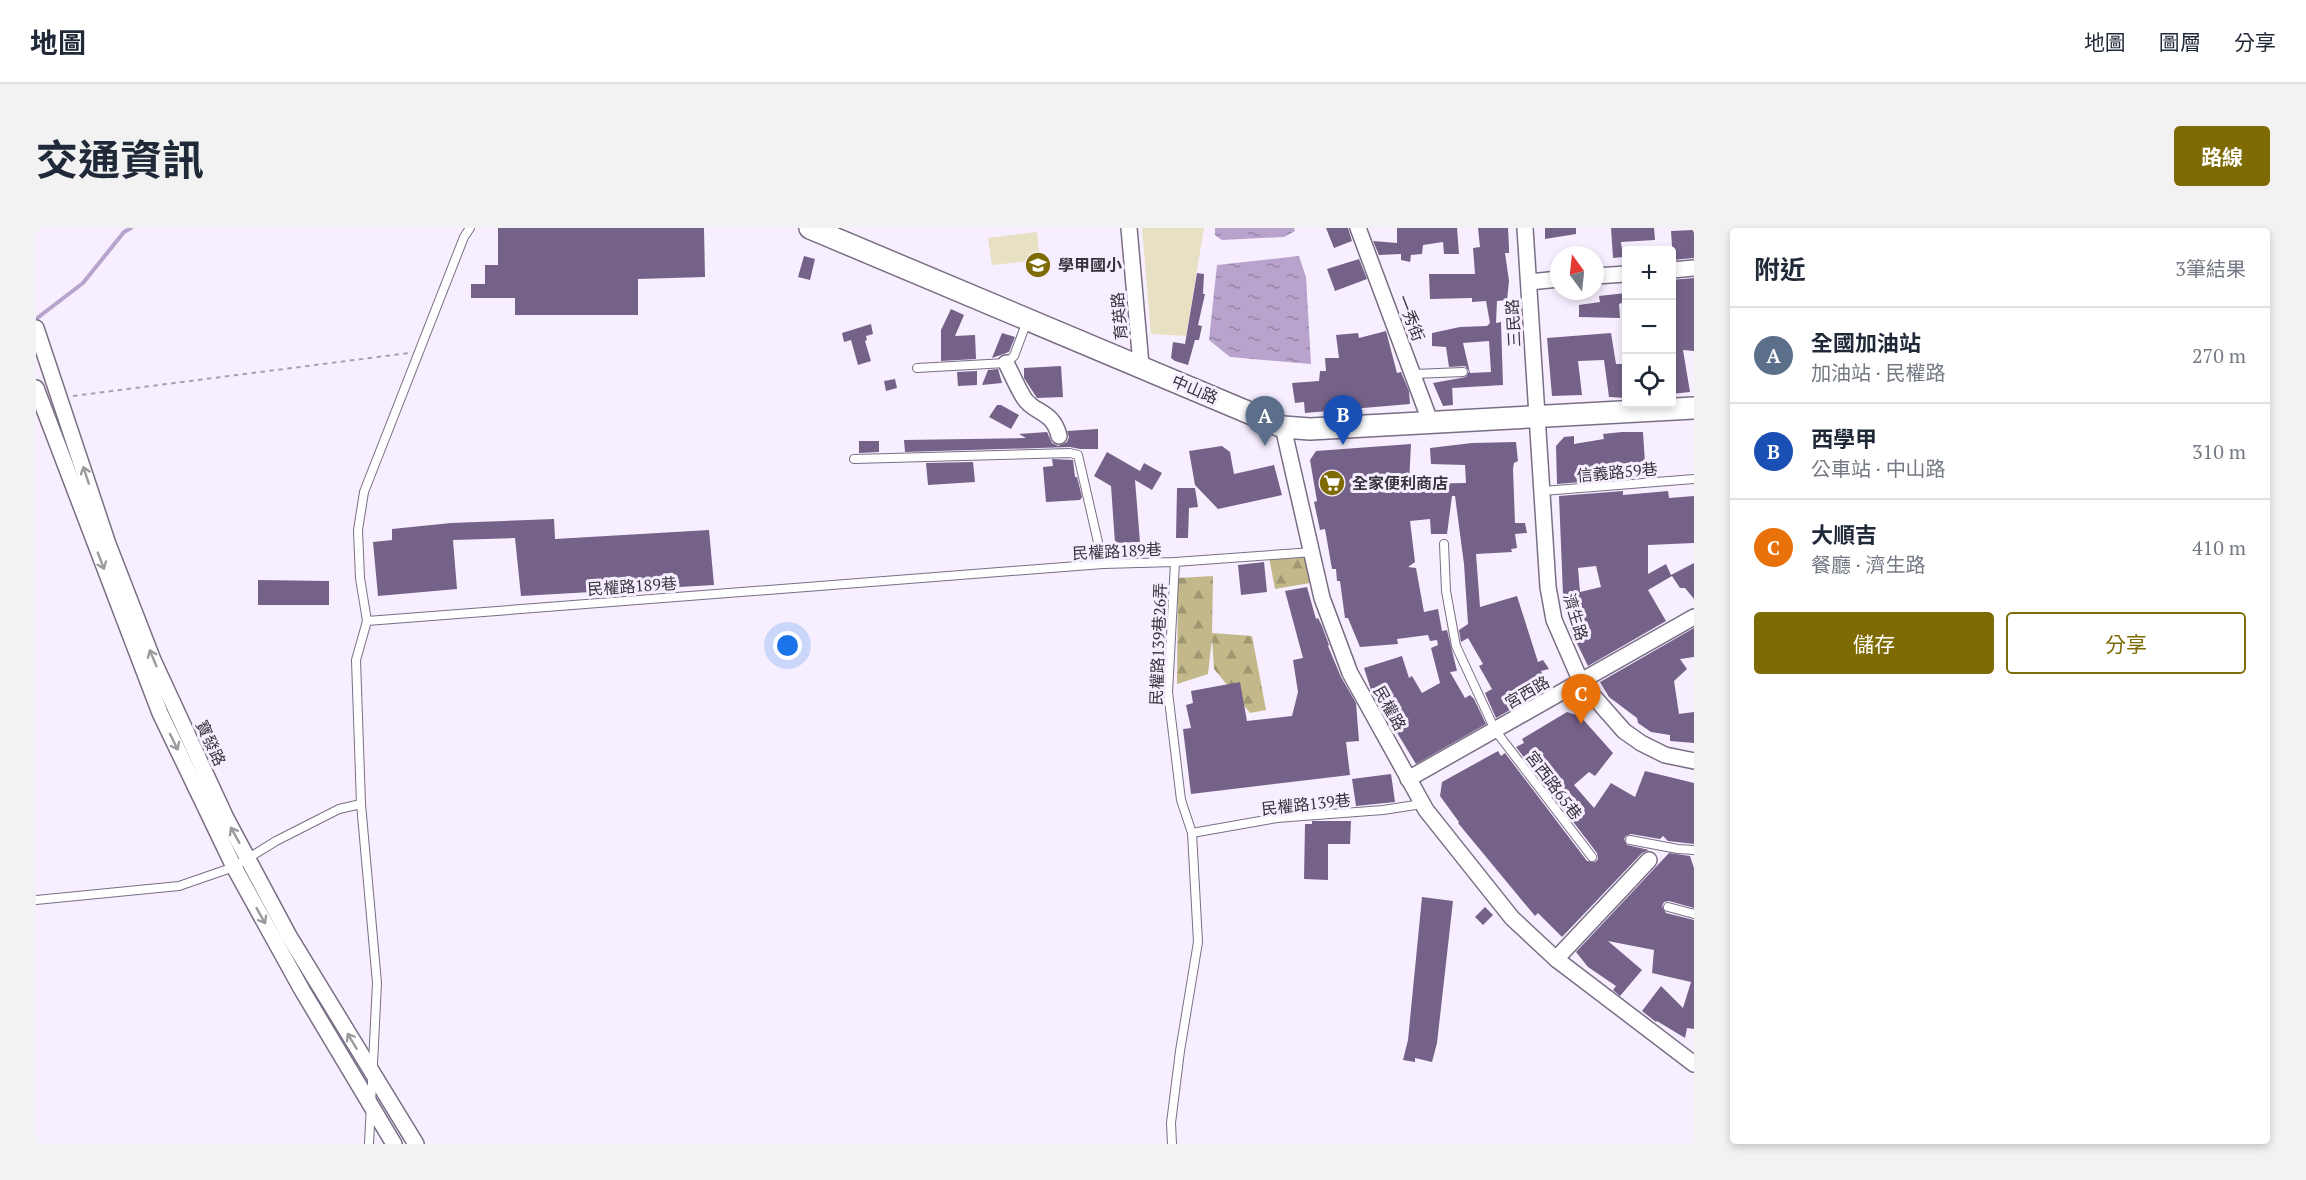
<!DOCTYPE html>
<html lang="zh-TW">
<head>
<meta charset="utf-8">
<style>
  body { margin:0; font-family:"PT Serif","Noto Sans TC",serif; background:#f2f2f3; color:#1f2937 }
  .controls { position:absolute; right:18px; top:18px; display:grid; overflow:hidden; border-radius:6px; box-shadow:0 3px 9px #0003 }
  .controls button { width:54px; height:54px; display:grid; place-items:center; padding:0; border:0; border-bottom:2px solid #e0e1e3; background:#fff; color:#1f2937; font:30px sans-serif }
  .compass { position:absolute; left:1514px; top:18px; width:54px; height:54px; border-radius:50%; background:#fff; box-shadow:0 3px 9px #0003; rotate:345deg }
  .you { position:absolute; left:752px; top:418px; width:21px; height:21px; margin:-15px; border:4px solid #fff; border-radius:50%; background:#1a73e8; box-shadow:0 0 0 9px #1a73e833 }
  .badge { display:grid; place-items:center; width:39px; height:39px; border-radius:50%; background:#7f6b04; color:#fff; font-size:20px; font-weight:700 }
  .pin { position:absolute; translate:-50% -50px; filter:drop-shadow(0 2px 3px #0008) }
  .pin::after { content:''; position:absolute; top:32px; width:21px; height:18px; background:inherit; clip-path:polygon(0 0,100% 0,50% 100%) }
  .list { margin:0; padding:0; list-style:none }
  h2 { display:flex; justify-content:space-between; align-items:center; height:78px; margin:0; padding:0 24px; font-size:26px }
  h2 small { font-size:20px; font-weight:400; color:#747a83 }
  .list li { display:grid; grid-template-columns:39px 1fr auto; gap:18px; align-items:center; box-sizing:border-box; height:96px; padding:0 24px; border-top:2px solid #e0e1e3 }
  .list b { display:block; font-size:22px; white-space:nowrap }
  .list p { margin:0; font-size:20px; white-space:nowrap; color:#747a83 }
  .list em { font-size:20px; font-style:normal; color:#747a83 }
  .actions { display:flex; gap:12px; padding:18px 24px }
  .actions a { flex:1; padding:14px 0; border:2px solid #7f6b04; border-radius:6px; text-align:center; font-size:21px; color:#7f6b04 }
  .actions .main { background:#7f6b04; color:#fff }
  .icon { flex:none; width:33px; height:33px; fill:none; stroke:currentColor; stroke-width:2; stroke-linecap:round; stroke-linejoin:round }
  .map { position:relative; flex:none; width:1658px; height:916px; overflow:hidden; border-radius:6px }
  header { display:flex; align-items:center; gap:36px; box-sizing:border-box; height:84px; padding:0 30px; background:#fff; border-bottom:2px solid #e0e1e3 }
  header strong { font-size:28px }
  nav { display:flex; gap:33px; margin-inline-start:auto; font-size:21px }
  .intro { display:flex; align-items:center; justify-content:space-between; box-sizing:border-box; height:144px; padding:0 36px }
  h1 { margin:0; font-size:42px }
  .button { padding:15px 27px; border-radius:6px; background:#7f6b04; color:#fff; font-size:21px; font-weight:700 }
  main { display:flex; gap:36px; padding:0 36px }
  aside { flex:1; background:#fff; border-radius:6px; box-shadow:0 3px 9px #0003 }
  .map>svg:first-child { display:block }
</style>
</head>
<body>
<header>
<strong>地圖</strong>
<nav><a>地圖</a><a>圖層</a><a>分享</a></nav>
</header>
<div class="intro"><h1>交通資訊</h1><a class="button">路線</a></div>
<main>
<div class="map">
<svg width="1658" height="916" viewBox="0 0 1658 916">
  <defs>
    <pattern id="forest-firs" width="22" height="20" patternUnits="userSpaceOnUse" patternTransform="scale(1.5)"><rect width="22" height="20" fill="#c3b88a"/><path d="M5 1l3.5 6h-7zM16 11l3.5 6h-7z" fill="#9f9672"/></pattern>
    <pattern id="water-ripples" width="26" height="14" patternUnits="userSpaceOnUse" patternTransform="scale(1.5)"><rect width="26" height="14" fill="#b8a3cd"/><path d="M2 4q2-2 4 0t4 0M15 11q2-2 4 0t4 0" fill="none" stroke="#9786a8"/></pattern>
  </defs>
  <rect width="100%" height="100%" fill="#f7efff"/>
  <g fill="#e7e0c2">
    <polygon points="1106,0 1168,0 1150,108 1115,106"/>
    <polygon points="1001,4 1004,32 956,37 952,10"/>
  </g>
  <g fill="url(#forest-firs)">
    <polygon points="1268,325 1274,355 1239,361 1233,329"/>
    <polygon points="1177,348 1176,405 1216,408 1230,482 1214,485 1178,441 1176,411 1172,446 1141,456 1142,350"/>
  </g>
  <g fill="url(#water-ripples)">
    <polygon points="1179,0 1258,0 1259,3 1248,9 1186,12 1179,7"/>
    <polygon points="1263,28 1270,49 1275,136 1194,129 1173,112 1181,37"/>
  </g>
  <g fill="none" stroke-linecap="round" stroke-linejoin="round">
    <polyline stroke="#b8a3cd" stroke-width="4" points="0,91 47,55 88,4 95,0"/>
  </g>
  <g fill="#756288" fill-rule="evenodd">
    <polygon points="462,0 668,0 669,49 602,51 602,87 479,87 479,70 435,70 435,56 449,56 449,37 462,37"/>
    <polygon points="1290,0 1312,0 1316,13 1298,20"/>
    <polygon points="1361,0 1421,0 1423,26 1408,26 1407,14 1387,17 1386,26 1375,27 1374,34 1365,32 1365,26 1343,27 1337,13 1361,15"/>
    <path d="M1442,0H1472L1473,19V25H1469L1473,53L1471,72L1461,73L1460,95L1465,94L1467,157L1416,160V157L1417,177L1407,178L1397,155L1430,149L1433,143L1429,138L1413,139L1410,119L1396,118V105L1424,99L1451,98L1454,95L1450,73L1436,74V70L1394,71L1393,46H1439L1437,20L1444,19ZM1453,113L1455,144L1434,145L1427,115Z"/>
    <polygon points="1509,0 1540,0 1540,6 1509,11"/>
    <polygon points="1575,0 1618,0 1619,12 1585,14 1587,29 1577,30"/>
    <polygon points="1658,2 1658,30 1637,32 1635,3"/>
    <polygon points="768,28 779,31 774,52 762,49"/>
    <polygon points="1323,31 1331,51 1299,63 1291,41"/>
    <polygon points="1161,45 1168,46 1167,66 1169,66 1162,97 1166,98 1163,112 1159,112 1152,137 1139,133 1135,130 1137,114 1149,116"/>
    <polygon points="1658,50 1658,123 1647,122 1654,164 1635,166 1635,52"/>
    <polygon points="1590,65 1590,73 1583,76 1584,90 1543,89 1543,77 1564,74 1563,68"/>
    <polygon points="915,81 928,87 919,108 939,107 940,131 905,133 905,102"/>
    <polygon points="835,96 837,106 830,108 831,112 829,113 835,133 822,137 815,112 808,114 806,105"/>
    <polygon points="1350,103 1361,145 1365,144 1373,163 1374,176 1269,185 1268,174 1259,175 1256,155 1283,153 1284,143 1290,143 1289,130 1303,130 1300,107 1322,105 1323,110"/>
    <polygon points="966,105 979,109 973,124 956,130"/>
    <polygon points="1575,105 1580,136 1590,136 1590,170 1573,169 1568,132 1542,133 1546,167 1516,168 1511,110"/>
    <polygon points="1025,138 1027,169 1001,170 988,150 988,140"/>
    <polygon points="962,141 966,155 946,157 952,142"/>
    <polygon points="941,143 941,157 922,158 921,144"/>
    <polygon points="859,151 861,160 850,163 848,153"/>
    <polygon points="961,177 965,177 983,187 975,201 953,189"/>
    <polygon points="1062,201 1062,221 1044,221 1034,219 869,224 868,212 990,210 983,206 1011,204 1016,215 1022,218 1031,214 1033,209 1031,203"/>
    <polygon points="1586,204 1607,204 1609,235 1599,236 1599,241 1582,242 1584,251 1521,256 1520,218 1528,209 1538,208 1538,216 1568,211 1567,206"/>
    <polygon points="823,213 843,213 843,224 823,225"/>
    <polygon points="1480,214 1482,233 1478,235 1477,241 1479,295 1489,295 1491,305 1479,306 1481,320 1475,321 1476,324 1440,326 1444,379 1481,368 1502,434 1507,432 1513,441 1505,443 1512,460 1460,490 1449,465 1456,461 1443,438 1447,436 1432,410 1425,414 1423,402 1432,396 1428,336 1419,268 1416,268 1411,306 1395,306 1394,291 1374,293 1379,334 1372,339 1380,340 1388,384 1402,381 1406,403 1411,402 1421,443 1414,444 1429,470 1434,467 1438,471 1450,496 1380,536 1335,462 1328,440 1366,428 1373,450 1376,448 1386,465 1404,455 1395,420 1402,417 1401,412 1394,413 1392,407 1361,411 1362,416 1324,419 1312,390 1309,390 1304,353 1301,353 1300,341 1296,341 1289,301 1284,302 1278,274 1281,273 1274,232 1280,223 1375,216 1373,256 1430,255 1429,237 1395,236 1394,220 1436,215"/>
    <polygon points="1186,218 1194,224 1198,246 1238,237 1246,267 1182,281 1159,257 1153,223"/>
    <polygon points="1071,224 1104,243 1108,235 1126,245 1116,262 1099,252 1104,314 1079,315 1075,258 1058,248"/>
    <polygon points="1016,231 1037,232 1039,249 1041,249 1046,269 1044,272 1010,274 1007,239 1017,238"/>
    <polygon points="937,234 939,254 892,257 890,235"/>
    <polygon points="1141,260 1159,260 1162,279 1153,280 1152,310 1140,310"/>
    <path d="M1587,263V267L1632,263L1633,270L1658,268V315L1612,317V346L1630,336L1635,347L1658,335V371L1649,360H1644L1636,348L1612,362L1630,393L1552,438L1533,399L1536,397L1532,377H1530L1527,366L1523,268ZM1560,338L1565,359L1544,364L1542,340Z"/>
    <polygon points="518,291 519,311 673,302 678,357 485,368 479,310 417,312 421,361 342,368 337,314 356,312 356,301 415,295"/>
    <polygon points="1228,334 1231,364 1205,367 1202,337"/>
    <polygon points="222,352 293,353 293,377 222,377"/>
    <polygon points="1271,359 1280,391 1282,390 1286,398 1293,417 1292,418 1305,449 1320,475 1323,513 1310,514 1314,547 1155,566 1147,501 1155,500 1150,477 1157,475 1155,463 1204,454 1211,493 1256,488 1262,464 1257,432 1267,430 1249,363"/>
    <polygon points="1658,400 1658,429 1644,431 1651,441 1638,453 1643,486 1658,484 1658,515 1634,513 1634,507 1615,504 1602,495 1601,490 1573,469 1564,454"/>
    <polygon points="1531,484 1544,488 1577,525 1559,548 1553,544 1538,557 1558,580 1575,555 1599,569 1609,543 1658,555 1658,616 1632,613 1627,608 1624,611 1595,606 1590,608 1588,611 1591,617 1613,622 1606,625 1526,709 1502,685 1499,688 1422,595 1423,594 1404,568 1406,554 1462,523 1465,528 1469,525 1551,633 1559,634 1562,631 1561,625 1480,519 1488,515 1486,511"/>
    <polygon points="1355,546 1359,574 1320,578 1316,551"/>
    <polygon points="1276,593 1315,593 1314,616 1292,616 1292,652 1268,651 1269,596 1276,596"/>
    <polygon points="1633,625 1654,628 1658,640 1658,680 1633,673 1628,674 1626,678 1630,685 1658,692 1658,801 1651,800 1649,810 1621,793 1620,794 1606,783 1625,758 1647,780 1655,754 1616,745 1618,722 1572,713 1606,742 1584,768 1577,762 1580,758 1552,739 1540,724"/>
    <polygon points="1386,669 1417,673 1401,815 1396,834 1379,830 1379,834 1367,832 1372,812"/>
    <polygon points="1449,679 1457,687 1447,697 1439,689"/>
  </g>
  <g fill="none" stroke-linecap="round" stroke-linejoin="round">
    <g stroke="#796e85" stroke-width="10">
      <g id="service">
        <polyline points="434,0 428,9 328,264 322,302 324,350 331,393 1067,336 1139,334 1277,324"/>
        <polyline points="881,140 970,135 978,128 991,93"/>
        <polyline points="1378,146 1427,144"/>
        <polyline points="818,231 1034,225 1042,227 1067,336"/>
        <polyline points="1507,263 1658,251"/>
        <polyline points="1408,316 1410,363 1420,418 1459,502 1556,629"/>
        <polyline points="331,393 320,432 325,576 341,755 333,916"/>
        <polyline points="1156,605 1241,590 1347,582 1386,576"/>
        <polyline points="1594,612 1642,621 1658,622"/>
        <polyline points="0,672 143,658 198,639 240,613 303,581 325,576"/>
        <polyline points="1632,679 1658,686"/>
        <polyline points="1136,916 1135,895 1144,823 1162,714 1156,605 1145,572 1132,464 1139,334"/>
      </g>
    </g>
    <g stroke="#796e85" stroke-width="18">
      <g id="minor">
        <polyline points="1093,0 1105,137"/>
        <polyline points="1322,0 1394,193"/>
        <polyline points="1489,0 1512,359 1518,392 1545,454 1588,503 1605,515 1629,527 1658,533"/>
        <polyline points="1636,42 1658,40"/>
        <polyline points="1559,48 1590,46"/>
        <polyline points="1493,54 1523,51"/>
        <polyline points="0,100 72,316 117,432 190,590 253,708 380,916"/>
        <path d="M970,135C976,146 981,159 988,170C998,186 1017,182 1023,208"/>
        <polyline points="0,160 124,485 198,639 266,762 358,916"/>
        <polyline points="1247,199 1286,370 1314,445 1390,582 1476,690 1520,731 1658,836"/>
        <polyline points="1372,551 1658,389"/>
        <polyline points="1520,731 1613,632"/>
      </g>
    </g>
    <g stroke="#796e85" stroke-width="24">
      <polyline id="secondary" points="774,0 1247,199 1274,201 1658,180"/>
    </g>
    <polyline stroke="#a6a0ad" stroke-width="2" stroke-dasharray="4.5 4.5" stroke-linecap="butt" points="37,168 373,125"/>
    <use href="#service" stroke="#fff" stroke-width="8"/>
    <use href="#minor" stroke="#fff" stroke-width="15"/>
    <use href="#secondary" stroke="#fff" stroke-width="21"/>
  </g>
  <defs><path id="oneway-shaft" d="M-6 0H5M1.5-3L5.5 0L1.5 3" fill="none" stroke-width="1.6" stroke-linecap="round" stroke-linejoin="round" transform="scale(1.5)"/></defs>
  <g stroke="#9c9a9e">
    <use href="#oneway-shaft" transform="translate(50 247) rotate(-108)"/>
    <use href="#oneway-shaft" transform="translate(65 333) rotate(69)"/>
    <use href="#oneway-shaft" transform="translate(117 430) rotate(-113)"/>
    <use href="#oneway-shaft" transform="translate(138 514) rotate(64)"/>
    <use href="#oneway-shaft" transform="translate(199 607) rotate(-119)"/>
    <use href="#oneway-shaft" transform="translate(225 688) rotate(61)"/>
    <use href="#oneway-shaft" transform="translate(316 813) rotate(-121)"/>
  </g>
  <defs>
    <g id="school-disc" transform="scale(1.35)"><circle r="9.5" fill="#7f6b04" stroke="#f7efff"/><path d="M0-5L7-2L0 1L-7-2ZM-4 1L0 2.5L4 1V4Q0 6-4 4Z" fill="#fff"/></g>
    <g id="supermarket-disc" transform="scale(1.35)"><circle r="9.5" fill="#7f6b04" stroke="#f7efff"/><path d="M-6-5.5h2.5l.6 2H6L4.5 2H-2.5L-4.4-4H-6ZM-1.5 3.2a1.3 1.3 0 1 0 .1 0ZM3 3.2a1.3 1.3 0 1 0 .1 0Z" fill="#fff"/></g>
  </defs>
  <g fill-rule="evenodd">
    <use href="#school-disc" x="1002" y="37"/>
    <use href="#supermarket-disc" x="1296" y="255"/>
  </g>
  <g text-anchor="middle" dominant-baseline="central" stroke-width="6" stroke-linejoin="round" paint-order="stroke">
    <g font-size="16" font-weight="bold" fill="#38343d" stroke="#f7efff" text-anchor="start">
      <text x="1022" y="37">學甲國小</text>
      <text x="1316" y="255">全家便利商店</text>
    </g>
    <g font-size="16" fill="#38343d" stroke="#f7efff">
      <text transform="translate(1083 88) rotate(-95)">育英路</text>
      <text transform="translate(1375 90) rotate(69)">一秀街</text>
      <text transform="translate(1477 95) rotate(-93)">三民路</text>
      <text transform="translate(1159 161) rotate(23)">中山路</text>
      <text transform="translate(1581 244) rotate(-5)">信義路59巷</text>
      <text transform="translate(1081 323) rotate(-3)">民權路189巷</text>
      <text transform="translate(596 358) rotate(-4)">民權路189巷</text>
      <text transform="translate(1540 389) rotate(73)">濟生路</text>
      <text transform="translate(1122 416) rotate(-88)">民權路139巷26弄</text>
      <text transform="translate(1491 464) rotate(-30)">宮西路</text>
      <text transform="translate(1354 480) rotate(61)">民權路</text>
      <text transform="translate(175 515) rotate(65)">寶發路</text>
      <text transform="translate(1518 557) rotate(53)">宮西路65巷</text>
      <text transform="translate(1270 576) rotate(-6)">民權路139巷</text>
    </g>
  </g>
</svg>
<div class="controls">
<button>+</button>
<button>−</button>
<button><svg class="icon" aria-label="locate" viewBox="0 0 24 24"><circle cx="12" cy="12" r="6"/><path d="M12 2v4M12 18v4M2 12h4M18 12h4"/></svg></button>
</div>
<svg class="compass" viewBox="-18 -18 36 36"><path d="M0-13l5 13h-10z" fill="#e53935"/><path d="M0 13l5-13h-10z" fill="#747a83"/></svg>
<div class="you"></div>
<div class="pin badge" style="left:1229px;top:218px;background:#5c6f8a">A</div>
<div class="pin badge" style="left:1307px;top:217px;background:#1a4fb4">B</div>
<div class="pin badge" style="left:1545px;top:496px;background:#e8710a">C</div>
</div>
<aside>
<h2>附近<small>3筆結果</small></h2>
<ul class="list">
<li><span class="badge" style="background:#5c6f8a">A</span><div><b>全國加油站</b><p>加油站 · 民權路</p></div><em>270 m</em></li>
<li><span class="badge" style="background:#1a4fb4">B</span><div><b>西學甲</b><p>公車站 · 中山路</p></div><em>310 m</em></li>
<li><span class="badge" style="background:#e8710a">C</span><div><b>大順吉</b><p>餐廳 · 濟生路</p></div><em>410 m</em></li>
</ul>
<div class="actions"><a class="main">儲存</a><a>分享</a></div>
</aside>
</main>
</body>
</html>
